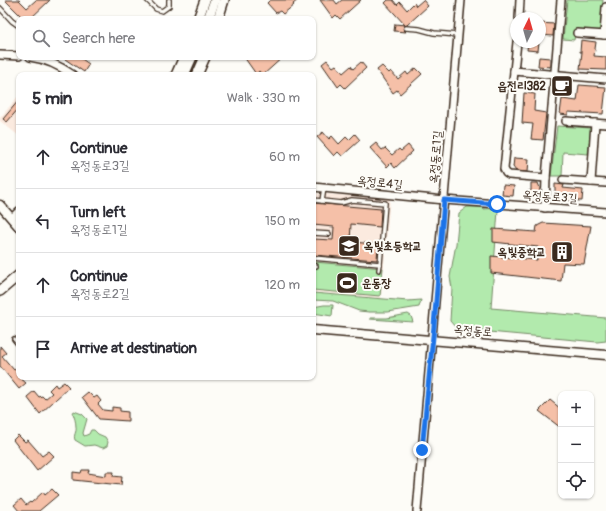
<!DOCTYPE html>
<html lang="en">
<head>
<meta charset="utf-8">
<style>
  body { margin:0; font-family:Pangolin,"Poor Story",sans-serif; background:#f2f2f3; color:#2b2b33 }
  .controls { position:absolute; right:12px; bottom:12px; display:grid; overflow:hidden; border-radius:8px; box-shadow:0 1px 3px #0004 }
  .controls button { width:36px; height:36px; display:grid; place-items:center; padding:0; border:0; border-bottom:1px solid #e1e1e2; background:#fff; color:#2b2b33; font:20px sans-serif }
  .compass { position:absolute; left:510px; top:12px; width:36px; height:36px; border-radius:50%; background:#fff; box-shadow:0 1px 3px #0004; rotate:5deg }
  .stop { position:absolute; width:12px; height:12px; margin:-9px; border:3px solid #1a73e8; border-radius:50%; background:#fff }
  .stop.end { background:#1a73e8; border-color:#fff; box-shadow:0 1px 4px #0008 }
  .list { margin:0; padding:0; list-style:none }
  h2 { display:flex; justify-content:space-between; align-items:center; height:52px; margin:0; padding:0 16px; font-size:17px }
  h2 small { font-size:13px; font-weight:400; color:#7c7c81 }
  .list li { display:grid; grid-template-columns:26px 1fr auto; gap:12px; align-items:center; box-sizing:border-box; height:64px; padding:0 16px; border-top:1px solid #e1e1e2 }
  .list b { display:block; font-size:15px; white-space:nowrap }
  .list p { margin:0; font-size:13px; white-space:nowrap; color:#7c7c81 }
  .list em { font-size:13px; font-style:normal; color:#7c7c81 }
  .icon { flex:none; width:22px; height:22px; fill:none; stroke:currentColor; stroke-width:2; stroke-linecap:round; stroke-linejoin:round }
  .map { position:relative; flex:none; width:606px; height:511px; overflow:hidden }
  .search { position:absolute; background:#fff; box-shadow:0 1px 3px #0004; left:16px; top:16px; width:300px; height:44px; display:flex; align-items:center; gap:10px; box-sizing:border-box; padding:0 14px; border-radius:8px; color:#7c7c81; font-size:15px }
  .panel { position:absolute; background:#fff; box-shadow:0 1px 3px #0004; left:16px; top:72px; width:300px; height:308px; border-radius:8px }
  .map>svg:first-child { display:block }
</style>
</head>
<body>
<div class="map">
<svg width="606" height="511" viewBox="0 0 606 511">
  <rect width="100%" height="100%" fill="#fdfcf7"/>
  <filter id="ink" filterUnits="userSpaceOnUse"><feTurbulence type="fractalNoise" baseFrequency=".025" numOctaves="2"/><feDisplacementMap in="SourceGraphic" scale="8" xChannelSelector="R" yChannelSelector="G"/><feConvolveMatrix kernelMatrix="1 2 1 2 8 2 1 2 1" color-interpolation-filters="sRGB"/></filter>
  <g filter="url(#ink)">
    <g fill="#fbeadf">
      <polygon points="19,95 19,136 0,121 0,118"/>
      <polygon points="313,193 390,199 381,298 313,292"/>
    </g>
    <g fill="#b2eaad" stroke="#768a66">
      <polygon points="567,0 603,0 600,31 576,29 574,40 563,39"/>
      <polygon points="557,126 591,128 588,154 563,152 562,176 551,176"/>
      <polygon points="467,207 483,207 484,209 497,208 498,210 491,308 606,318 606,341 597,342 489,332 478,328 456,328 450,321 452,288 450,277 456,244 459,213"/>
      <polygon points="314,262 383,268 380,296 313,290"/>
      <polygon points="313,293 408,301 421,300 419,307 388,312 369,312 359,311 333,301 313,300"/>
      <polygon points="324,305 333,305 332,316 313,313 313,307"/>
      <polygon points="408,314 411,316 413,322 370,319 370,318 387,318"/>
      <path d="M74,411L82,414L87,419L83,433L84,436L89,434L91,430H94L98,434L105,437L108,442L107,446L103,448L94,445L85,446L75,440C73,435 77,432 76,427C76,421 74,417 73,413Z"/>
    </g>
    <g fill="#f5c0a8" stroke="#3b2a1e">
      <polygon points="5,0 19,0 27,8 36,0 50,0 30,19 24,15 22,17"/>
      <polygon points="270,0 298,0 293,4 294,5 283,14 280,11 276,13 267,3"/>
      <polygon points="320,0 334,0 337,4 342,0 361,0 340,19 336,15 333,18"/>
      <polygon points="388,0 393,0 397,5 400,2 407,10 414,3 416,6 423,0 428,6 407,25 404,26 403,29 406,32 394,31 395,24 405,25 385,3"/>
      <polygon points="540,23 554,24 553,36 540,35"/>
      <polygon points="581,40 596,42 594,56 606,57 606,70 580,69 582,52 580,52"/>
      <polygon points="528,42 539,42 538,51 527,50"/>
      <polygon points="62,57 79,57 89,64 84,72"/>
      <polygon points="244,57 258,57 261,60 264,57 283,57 263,75 259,71 256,74"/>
      <polygon points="539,57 550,58 550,67 538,66"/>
      <polygon points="327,60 333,67 336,65 343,73 351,66 353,69 361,62 366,68 345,88 341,84 338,87 322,64"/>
      <polygon points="382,66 389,73 391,71 398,79 406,72 408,75 416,68 422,74 400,94 397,90 393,93 377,70"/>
      <polygon points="579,85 606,87 603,114 568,112 568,115 560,114 562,99 577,101"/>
      <polygon points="524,93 535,94 534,111 546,113 543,140 531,139 533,124 522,123"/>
      <polygon points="19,100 19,108 7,122 3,119"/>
      <polygon points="323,132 329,139 332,136 339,144 346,137 349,140 355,134 360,140 342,156 338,152 334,156 317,137"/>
      <polygon points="376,143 382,150 385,148 392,155 399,149 401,151 408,145 413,151 395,168 391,163 387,167 370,148"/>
      <polygon points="514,158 529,159 528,172 516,171 513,167"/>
      <polygon points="531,183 538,183 540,188 539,194 535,198 528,197 528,191 531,191"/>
      <polygon points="555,184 564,185 563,188 583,190 582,201 559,200 555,196"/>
      <polygon points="503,185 514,186 513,196 502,195"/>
      <polygon points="313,203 381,209 380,227 351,224 350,242 378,244 377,260 313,255 313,239 333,240 334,227 313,225"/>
      <polygon points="543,223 591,226 584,264 563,263 561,281 491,273 491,256 537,260 538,247 493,242 493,229 536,232 537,226"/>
      <polygon points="0,346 6,353 2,356 14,370 19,367 19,377 26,383 19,389 0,366"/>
      <polygon points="64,382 69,387 40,414 27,397 34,391 39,397 42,396 45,399 52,393 49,390 55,384 57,387"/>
      <polygon points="88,392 94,398 97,396 101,401 98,404 103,410 112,411 112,407 120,408 120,411 128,412 128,421 99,419 82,397"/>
      <polygon points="550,400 561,409 561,428 539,411"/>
      <polygon points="18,435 25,442 28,440 42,456 49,451 54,456 37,471 13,440"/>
      <polygon points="82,470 89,470 88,473 106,476 106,472 114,472 113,476 122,477 121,485 73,480 73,472 81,473"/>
      <polygon points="52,489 58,495 39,511 19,511 14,505 21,499 26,505 30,502 31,503 43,492 45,495"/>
    </g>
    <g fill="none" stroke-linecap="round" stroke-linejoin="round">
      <g stroke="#3b2a1e" stroke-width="6">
        <g id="service">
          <polyline points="147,0 156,9 162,11 169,6 169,0"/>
          <polyline points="0,8 12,21 19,26"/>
          <polyline points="406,28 419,29 434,33 458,35"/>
          <polyline points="313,200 341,203 352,200 385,203 380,264 313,258"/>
          <polyline points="322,201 324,188"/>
          <polyline points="313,233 329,234"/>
          <polyline points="313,266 316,266"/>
          <polyline points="379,270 380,264"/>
          <polyline points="14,339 19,345"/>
        </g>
      </g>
      <g stroke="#3b2a1e" stroke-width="10">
        <g id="minor">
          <polyline points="519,18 520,0"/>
          <polyline points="577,33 606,35"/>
          <polyline points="604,35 606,7"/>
          <polyline points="517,42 504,169 506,173 509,175 546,178"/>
          <polyline points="0,55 19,56"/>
          <path d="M30,57C46,59 60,66 73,75"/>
          <polyline points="514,71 606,79"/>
          <polyline points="566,121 606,124"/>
          <polyline points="563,180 606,183"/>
          <polyline points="591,182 595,123"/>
          <polyline points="313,187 444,200 606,212"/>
          <polyline points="545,208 546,178 561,0"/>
          <polyline points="12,218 19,211"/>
          <polyline points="417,511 461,0"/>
        </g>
      </g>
      <g stroke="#3b2a1e" stroke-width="11">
        <g id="tertiary">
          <polyline points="0,205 19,227"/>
          <polyline points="313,330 606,355"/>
        </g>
      </g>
      <g stroke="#3b2a1e" stroke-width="12">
        <g id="secondary">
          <polyline points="198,19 205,0"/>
          <polyline points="208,19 215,0"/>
          <polyline points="218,19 224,0"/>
          <polyline points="176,75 184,57"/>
          <polyline points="184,75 192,57"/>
          <polyline points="197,75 205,57"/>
          <polyline points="0,291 19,275"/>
        </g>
      </g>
      <use href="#service" stroke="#fdfcf7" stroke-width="3.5"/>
      <use href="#minor" stroke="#fdfcf7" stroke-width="7"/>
      <use href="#tertiary" stroke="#fdfcf7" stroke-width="8"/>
      <use href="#secondary" stroke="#fdfcf7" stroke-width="9"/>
    </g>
  </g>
  <g fill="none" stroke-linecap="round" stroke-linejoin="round" filter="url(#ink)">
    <polyline stroke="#1a73e8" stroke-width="5" points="422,450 434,326 444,200 497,204"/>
  </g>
  <defs>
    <g id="cafe-square" transform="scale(1.15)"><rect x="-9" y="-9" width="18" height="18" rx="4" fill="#3b2a1e" stroke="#fdfcf7"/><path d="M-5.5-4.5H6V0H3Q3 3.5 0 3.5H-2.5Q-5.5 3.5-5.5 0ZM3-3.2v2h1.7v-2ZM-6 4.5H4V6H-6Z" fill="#fff"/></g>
    <g id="school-square" transform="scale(1.15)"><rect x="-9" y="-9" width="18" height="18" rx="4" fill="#3b2a1e" stroke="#fdfcf7"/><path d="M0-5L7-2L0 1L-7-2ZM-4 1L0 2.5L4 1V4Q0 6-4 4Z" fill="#fff"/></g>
    <g id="building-square" transform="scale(1.15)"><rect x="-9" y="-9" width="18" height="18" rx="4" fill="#3b2a1e" stroke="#fdfcf7"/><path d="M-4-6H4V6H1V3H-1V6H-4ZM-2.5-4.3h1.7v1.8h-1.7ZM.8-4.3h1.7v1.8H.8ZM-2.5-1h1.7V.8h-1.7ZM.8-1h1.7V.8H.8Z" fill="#fff"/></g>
    <g id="stadium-square" transform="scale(1.15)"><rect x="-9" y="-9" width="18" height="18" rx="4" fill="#3b2a1e" stroke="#fdfcf7"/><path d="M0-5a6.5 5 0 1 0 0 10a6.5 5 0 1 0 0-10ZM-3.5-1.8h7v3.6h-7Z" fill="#fff"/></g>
  </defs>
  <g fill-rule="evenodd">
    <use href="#cafe-square" x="562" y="86"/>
    <use href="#school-square" x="349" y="246"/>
    <use href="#building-square" x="562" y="252"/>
    <use href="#stadium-square" x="347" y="283"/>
  </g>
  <g text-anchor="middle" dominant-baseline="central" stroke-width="4" stroke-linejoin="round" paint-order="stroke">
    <g font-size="12" font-weight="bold" fill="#3b2a1e" stroke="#fdfcf7" text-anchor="end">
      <text x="546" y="86">읍전리382</text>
      <text x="364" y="246" text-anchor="start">옥빛초등학교</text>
      <text x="546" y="252">옥빛중학교</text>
      <text x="362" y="283" text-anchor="start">운동장</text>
    </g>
    <g font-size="12" fill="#3b2a1e" stroke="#fdfcf7">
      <text transform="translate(436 157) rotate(-85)">옥정동로1길</text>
      <text transform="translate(380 183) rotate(6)">옥정로4길</text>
      <text transform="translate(550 197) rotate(4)">옥정동로3길</text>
      <text transform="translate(473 331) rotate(5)">옥정동로</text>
    </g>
  </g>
</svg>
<div class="controls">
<button>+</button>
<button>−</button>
<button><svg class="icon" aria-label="locate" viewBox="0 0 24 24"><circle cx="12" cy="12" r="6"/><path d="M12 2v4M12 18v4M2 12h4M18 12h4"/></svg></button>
</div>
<svg class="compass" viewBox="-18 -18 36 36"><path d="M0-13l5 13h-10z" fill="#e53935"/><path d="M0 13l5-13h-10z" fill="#7c7c81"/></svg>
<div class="stop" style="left:497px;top:204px"></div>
<div class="stop end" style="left:422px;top:450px"></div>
<div class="search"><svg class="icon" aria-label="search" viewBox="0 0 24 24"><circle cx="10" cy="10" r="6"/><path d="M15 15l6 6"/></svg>Search here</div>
<section class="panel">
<h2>5 min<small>Walk · 330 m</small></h2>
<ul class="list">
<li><svg class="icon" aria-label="ahead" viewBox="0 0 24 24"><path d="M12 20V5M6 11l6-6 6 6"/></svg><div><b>Continue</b><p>옥정동로3길</p></div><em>60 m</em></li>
<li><svg class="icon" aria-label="left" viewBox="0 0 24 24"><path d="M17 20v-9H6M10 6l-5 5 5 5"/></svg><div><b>Turn left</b><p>옥정동로1길</p></div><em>150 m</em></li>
<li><svg class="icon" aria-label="ahead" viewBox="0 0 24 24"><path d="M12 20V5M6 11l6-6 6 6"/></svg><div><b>Continue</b><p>옥정동로2길</p></div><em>120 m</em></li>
<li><svg class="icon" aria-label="arrive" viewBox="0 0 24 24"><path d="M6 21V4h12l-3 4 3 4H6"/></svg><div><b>Arrive at destination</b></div></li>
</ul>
</section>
</div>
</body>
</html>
